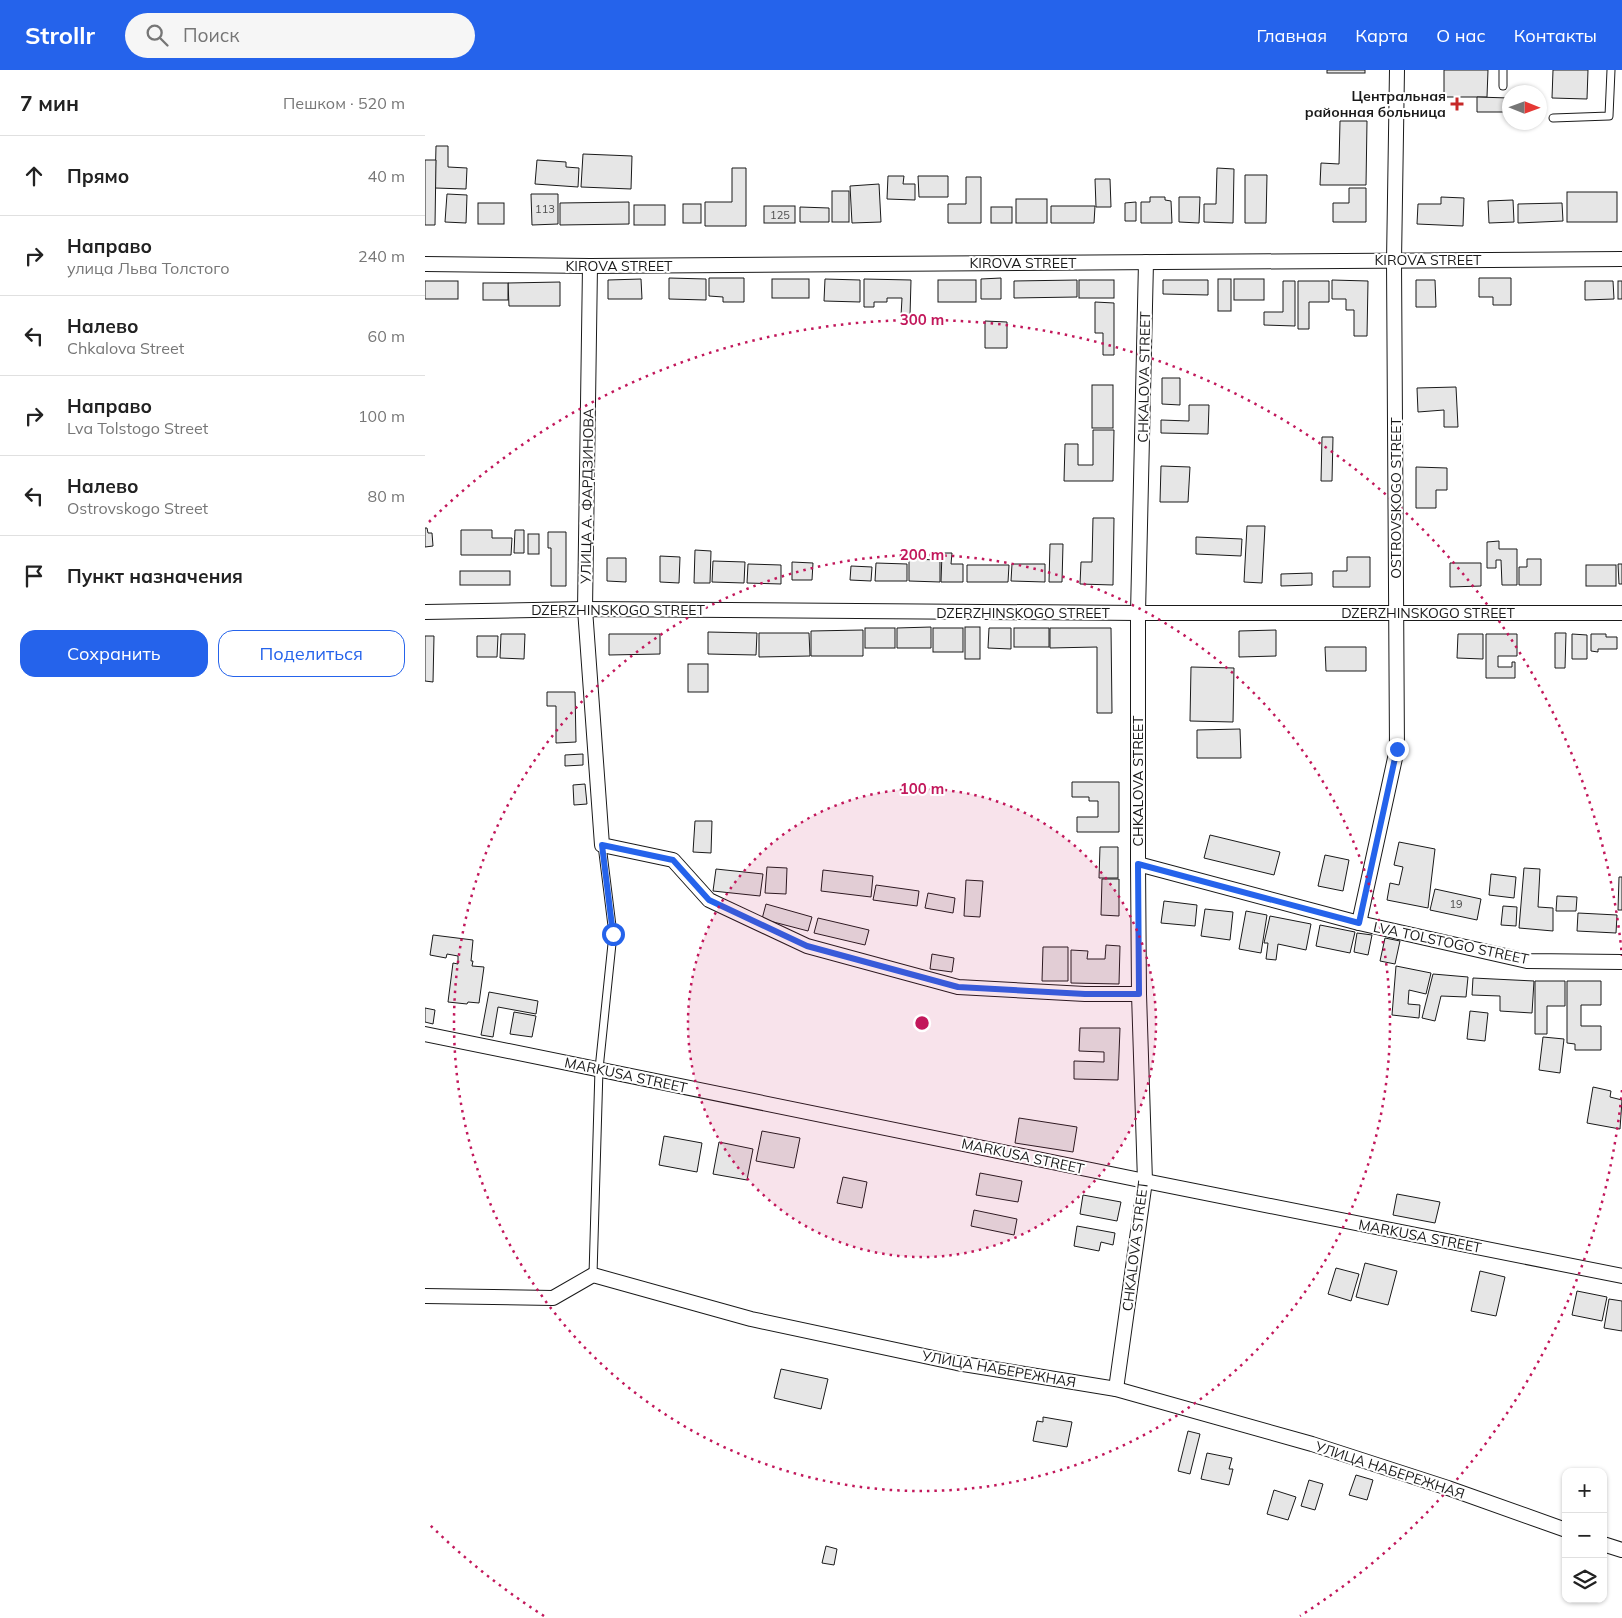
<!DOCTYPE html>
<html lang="ru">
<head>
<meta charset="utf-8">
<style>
  body { margin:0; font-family:Mulish,sans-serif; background:#f6f6f6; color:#222 }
  .controls { position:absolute; right:15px; bottom:15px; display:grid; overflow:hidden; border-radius:10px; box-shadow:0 1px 4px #0004 }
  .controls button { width:45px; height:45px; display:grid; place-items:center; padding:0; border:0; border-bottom:1px solid #e0e0e0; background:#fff; color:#222; font:25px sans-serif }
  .compass { position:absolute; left:1077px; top:15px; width:45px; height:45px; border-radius:50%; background:#fff; box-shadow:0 1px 4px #0004; rotate:91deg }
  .stop { position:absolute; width:15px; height:15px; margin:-11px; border:4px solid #2563eb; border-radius:50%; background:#fff }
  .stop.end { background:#2563eb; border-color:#fff; box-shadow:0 1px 5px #0008 }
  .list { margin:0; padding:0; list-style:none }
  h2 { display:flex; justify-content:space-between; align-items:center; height:65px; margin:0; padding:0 20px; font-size:21px }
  h2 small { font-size:16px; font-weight:400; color:#767676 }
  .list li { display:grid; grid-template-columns:32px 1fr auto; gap:15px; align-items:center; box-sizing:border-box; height:80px; padding:0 20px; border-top:1px solid #e0e0e0 }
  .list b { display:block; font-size:19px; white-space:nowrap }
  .list p { margin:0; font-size:16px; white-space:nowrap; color:#767676 }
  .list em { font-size:16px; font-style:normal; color:#767676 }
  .actions { display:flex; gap:10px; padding:15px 20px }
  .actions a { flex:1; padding:11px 0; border:1px solid #2563eb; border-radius:15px; text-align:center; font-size:18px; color:#2563eb }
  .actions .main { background:#2563eb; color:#fff }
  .icon { flex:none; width:28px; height:28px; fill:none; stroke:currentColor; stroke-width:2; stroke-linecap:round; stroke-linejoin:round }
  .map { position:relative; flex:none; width:1197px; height:1548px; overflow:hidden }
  header { display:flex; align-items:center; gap:30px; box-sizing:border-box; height:70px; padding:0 25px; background:#2563eb; color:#fff }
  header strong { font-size:24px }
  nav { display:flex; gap:28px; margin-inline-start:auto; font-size:18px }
  .search { width:350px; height:45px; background:#f6f6f6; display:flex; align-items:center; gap:12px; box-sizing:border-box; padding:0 18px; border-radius:28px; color:#767676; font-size:19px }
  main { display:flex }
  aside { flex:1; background:#fff }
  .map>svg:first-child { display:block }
</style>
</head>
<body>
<header>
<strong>Strollr</strong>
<div class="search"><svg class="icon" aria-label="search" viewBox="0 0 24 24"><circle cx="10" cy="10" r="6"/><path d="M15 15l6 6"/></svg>Поиск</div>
<nav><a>Главная</a><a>Карта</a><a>О нас</a><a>Контакты</a></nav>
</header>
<main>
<aside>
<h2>7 мин<small>Пешком · 520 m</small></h2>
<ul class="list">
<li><svg class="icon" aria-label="ahead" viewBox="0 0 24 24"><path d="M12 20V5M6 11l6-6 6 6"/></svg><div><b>Прямо</b></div><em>40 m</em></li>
<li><svg class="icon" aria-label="right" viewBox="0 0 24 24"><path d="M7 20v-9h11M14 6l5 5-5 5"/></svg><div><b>Направо</b><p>улица Льва Толстого</p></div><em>240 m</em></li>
<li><svg class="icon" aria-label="left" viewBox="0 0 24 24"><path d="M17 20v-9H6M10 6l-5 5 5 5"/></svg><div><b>Налево</b><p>Chkalova Street</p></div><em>60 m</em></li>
<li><svg class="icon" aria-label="right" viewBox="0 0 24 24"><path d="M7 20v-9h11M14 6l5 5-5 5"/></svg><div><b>Направо</b><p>Lva Tolstogo Street</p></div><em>100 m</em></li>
<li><svg class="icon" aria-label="left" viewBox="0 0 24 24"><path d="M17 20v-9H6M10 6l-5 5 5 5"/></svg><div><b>Налево</b><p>Ostrovskogo Street</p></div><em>80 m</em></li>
<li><svg class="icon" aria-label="arrive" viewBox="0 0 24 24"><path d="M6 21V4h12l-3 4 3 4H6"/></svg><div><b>Пункт назначения</b></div></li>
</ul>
<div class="actions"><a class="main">Сохранить</a><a>Поделиться</a></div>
</aside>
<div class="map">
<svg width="1197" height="1548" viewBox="0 0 1197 1548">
  <rect width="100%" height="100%" fill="#fff"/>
  <g fill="#e6e6e6" stroke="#1a1a1a">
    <rect x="902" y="0" width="38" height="3"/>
    <polygon points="1019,0 1063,0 1062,27 1019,27"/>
    <polygon points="1128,0 1163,0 1162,29 1127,28"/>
    <polygon points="1052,27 1084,28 1084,42 1052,42"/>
    <polygon points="915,51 942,51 941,115 895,115 896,93 914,94"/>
    <polygon points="11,76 23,76 23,97 42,98 41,119 10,118"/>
    <polygon points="158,84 207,86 206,119 156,117"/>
    <polygon points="0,90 11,90 10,155 0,155"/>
    <polygon points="112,90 141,92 141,97 154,98 153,117 110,114"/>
    <polygon points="307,98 321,98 321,156 280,156 280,132 307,132"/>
    <polygon points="792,98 809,99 808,153 779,152 779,134 791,134"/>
    <polygon points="820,105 842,105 841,153 820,153"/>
    <polygon points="463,106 479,106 478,114 490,114 490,130 462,129"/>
    <polygon points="493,106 523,106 523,127 494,127"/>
    <polygon points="541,107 556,107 556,153 523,153 523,134 541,134"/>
    <polygon points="670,109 685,109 686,137 671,137"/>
    <polygon points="454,114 456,152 427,153 425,116"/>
    <polygon points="924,118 941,118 941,152 908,152 908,133 924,133"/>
    <rect x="407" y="121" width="17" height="31"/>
    <rect x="1142" y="122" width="50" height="30"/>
    <polygon points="22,124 42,125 41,153 20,152"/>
    <polygon points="106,124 133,124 133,154 107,155"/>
    <polygon points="725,127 740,127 740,130 746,131 747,153 716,153 716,132 725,132"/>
    <polygon points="754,127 775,127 774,153 754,152"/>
    <polygon points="1016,127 1039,128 1038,156 992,154 993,134 1016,134"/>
    <rect x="591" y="129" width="31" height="24"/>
    <polygon points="1088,130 1089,152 1064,153 1063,131"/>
    <polygon points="204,132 204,154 135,155 135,133"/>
    <polygon points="711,132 711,151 700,151 700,133"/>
    <rect x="53" y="133" width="26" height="21"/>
    <polygon points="1137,133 1138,151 1093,153 1093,134"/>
    <rect x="258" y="134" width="18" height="19"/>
    <rect x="209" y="135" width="31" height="20"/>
    <rect x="339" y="136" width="31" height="17"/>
    <polygon points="626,136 670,136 669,153 626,153"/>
    <polygon points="375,137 404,138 404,152 375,152"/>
    <rect x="566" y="137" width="21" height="16"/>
    <polygon points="244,208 281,209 281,230 244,229"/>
    <polygon points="284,208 319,208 319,232 298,232 298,227 284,226"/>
    <polygon points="576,208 576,229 556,229 556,209"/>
    <polygon points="1054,208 1086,208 1086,235 1068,235 1068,227 1054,227"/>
    <polygon points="216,209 217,229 183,229 183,210"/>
    <rect x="347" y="209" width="37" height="19"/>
    <polygon points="400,209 435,210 435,232 399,231"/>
    <polygon points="439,209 486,210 485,246 476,246 477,228 462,228 462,232 449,232 449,237 439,237"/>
    <rect x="793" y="209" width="13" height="32"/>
    <rect x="809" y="209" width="30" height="21"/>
    <rect x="513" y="210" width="38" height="22"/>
    <polygon points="652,210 652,227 589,228 589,211"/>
    <rect x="654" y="210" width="35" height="18"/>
    <polygon points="738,210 783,210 783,225 738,224"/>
    <polygon points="907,210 943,211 942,266 929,266 929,240 921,240 921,229 907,229"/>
    <polygon points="991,210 1010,210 1011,237 991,237"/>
    <rect x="0" y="211" width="33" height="18"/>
    <polygon points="858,211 870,211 870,256 839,255 839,242 858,242"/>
    <polygon points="873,211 904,211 904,232 884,232 884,259 873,259"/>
    <polygon points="1160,211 1188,211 1189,229 1160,230"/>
    <rect x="1193" y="211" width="4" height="18"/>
    <polygon points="135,212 135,236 84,236 83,213"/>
    <rect x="58" y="213" width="25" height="17"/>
    <polygon points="670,232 689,233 689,285 678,285 678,263 670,263"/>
    <polygon points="560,251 582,252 582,278 560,278"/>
    <polygon points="737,308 755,308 755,335 737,334"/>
    <rect x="667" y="315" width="21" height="43"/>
    <polygon points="1031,317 1033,357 1019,357 1019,340 993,342 992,318"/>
    <polygon points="764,335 784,335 783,364 736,363 736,350 764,351"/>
    <polygon points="668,360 689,360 688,411 639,411 640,374 653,374 653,395 668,395"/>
    <polygon points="897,367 908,367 907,411 896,411"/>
    <polygon points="736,396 765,397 763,432 735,432"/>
    <polygon points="991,397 1022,398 1022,420 1011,420 1011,438 991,438"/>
    <polygon points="668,448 689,448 688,515 655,514 656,492 667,492"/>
    <polygon points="822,456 840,456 837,513 819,512"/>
    <polygon points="0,458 2,458 3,463 7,463 8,476 0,477"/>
    <polygon points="36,460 67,460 67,468 87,468 86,485 36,485"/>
    <polygon points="90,460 99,460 99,483 89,483"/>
    <polygon points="123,462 141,462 141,516 126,516 126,478 123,478"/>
    <rect x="103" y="464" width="11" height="20"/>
    <polygon points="771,467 817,469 816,486 771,484"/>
    <polygon points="1074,471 1074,479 1092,479 1092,515 1077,515 1076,490 1071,490 1071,498 1062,498 1062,472"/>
    <polygon points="625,474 638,474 637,512 624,512"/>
    <polygon points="270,480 286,481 285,513 269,513"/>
    <polygon points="517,483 527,483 526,494 538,494 538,512 516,512"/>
    <polygon points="235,486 255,487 254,513 235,512"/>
    <polygon points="922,487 945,487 945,517 908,517 908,501 922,501"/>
    <polygon points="182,488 201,488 201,512 182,511"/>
    <polygon points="484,489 515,490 515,512 484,511"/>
    <polygon points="1102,489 1116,489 1116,515 1094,515 1094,497 1102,497"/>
    <polygon points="288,491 320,492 319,513 287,512"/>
    <polygon points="367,492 388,493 387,510 367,510"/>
    <polygon points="451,493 482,494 482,511 450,511"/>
    <polygon points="1025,493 1056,493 1056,516 1025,517"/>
    <polygon points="323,494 356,495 356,514 322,513"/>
    <polygon points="587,494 620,494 620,512 586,511"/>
    <polygon points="1193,494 1197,494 1197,514 1194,514"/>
    <polygon points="542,495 584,495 583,512 542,512"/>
    <rect x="1161" y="495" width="30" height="21"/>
    <polygon points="426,496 447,497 446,511 425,510"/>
    <rect x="35" y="501" width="50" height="14"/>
    <polygon points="887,503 887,515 856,516 856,504"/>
    <polygon points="506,557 506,578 472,578 472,558"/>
    <rect x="540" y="557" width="15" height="32"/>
    <rect x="440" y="558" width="30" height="20"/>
    <rect x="508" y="558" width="30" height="24"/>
    <polygon points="564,558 586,558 586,579 563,578"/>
    <rect x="589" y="558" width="35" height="19"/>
    <polygon points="625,558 686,558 687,643 672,643 672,577 625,578"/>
    <polygon points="438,560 438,586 386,586 386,561"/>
    <polygon points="851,560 851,586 814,587 814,561"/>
    <polygon points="283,562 332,563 331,585 283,584"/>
    <polygon points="334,563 384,563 385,586 334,587"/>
    <polygon points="1130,563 1141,563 1140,598 1130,598"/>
    <polygon points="76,564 100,564 99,589 75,588"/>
    <polygon points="184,564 235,564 235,584 184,585"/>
    <polygon points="1033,564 1058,564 1058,589 1032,588"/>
    <polygon points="1061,564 1092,564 1092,586 1073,586 1073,597 1087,597 1087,592 1090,592 1090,608 1061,608"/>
    <polygon points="1147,564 1162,565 1162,589 1147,589"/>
    <polygon points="1166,564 1181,564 1181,567 1192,567 1192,579 1173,579 1173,582 1166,581"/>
    <polygon points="0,566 9,566 8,612 0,611"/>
    <polygon points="52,566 73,566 72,587 52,587"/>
    <polygon points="900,577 941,577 941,601 901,601"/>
    <rect x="263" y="594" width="20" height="28"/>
    <polygon points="766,597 809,598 808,652 765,651"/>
    <polygon points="122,622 150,622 151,672 131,673 131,636 122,636"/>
    <polygon points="815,659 816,688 772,688 772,660"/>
    <polygon points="158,684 158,695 140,696 140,685"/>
    <polygon points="647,712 694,712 694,762 652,762 652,747 673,747 673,731 664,731 664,727 647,727"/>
    <polygon points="160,714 162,734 149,735 148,715"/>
    <polygon points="270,751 287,751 286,783 268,782"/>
    <polygon points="785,765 855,782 849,805 779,788"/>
    <polygon points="974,772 1010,779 1003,838 962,830 965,813 974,815 978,797 969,795"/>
    <polygon points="675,777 693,777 693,808 674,808"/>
    <polygon points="900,785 924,790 918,821 893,816"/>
    <polygon points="342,797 362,798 361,824 340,823"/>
    <polygon points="1099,798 1115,799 1113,837 1128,838 1128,861 1094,858"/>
    <polygon points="291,799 338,804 335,826 288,821"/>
    <polygon points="398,800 448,806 446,827 396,821"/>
    <polygon points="1066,804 1091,807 1089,828 1064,825"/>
    <polygon points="1194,807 1197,807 1197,840 1193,840"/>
    <polygon points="677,809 694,809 694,846 676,845"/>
    <polygon points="541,810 558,811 555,847 539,846"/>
    <polygon points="451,815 494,821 492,836 448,830"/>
    <polygon points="1010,819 1056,829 1052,850 1005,840"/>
    <polygon points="503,823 530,828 528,843 500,838"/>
    <polygon points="1132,826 1152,827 1151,841 1131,841"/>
    <polygon points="739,831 772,835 770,856 736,853"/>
    <polygon points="341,834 387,847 383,861 337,849"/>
    <polygon points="1078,836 1092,837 1091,856 1076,855"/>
    <polygon points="780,839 808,842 805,870 776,866"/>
    <polygon points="821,841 842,845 836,883 814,879"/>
    <polygon points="1153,843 1192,845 1191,863 1152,861"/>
    <polygon points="845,846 886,854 881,880 853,874 851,890 841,889 843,873 839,873"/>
    <polygon points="393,848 444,860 440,875 389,863"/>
    <polygon points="895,855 930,862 925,883 891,876"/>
    <polygon points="932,863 947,865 943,885 929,882"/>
    <polygon points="8,865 48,870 46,891 48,891 47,896 59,897 54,933 43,932 42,934 23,932 28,893 33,894 33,886 22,884 21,888 5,885"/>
    <polygon points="960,868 975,871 970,894 955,891"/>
    <polygon points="681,875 695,876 694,914 646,913 646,880 663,881 662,889 680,889"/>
    <polygon points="618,877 643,877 643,911 617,911"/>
    <polygon points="507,884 529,888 527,902 505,899"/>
    <polygon points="971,896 1006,903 1001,924 984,920 983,934 995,935 994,948 967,945"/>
    <polygon points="1008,904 1043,907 1041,927 1016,926 1010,951 997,948"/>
    <polygon points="1048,908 1109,911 1107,943 1075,941 1075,926 1047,925"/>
    <polygon points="1110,911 1140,911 1140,936 1122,936 1122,964 1110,964"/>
    <polygon points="1142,911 1176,911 1176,935 1156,935 1156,956 1176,956 1176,980 1150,980 1150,974 1142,973"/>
    <polygon points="64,922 113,931 111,944 73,937 68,967 56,965"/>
    <polygon points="0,938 10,940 8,954 0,952"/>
    <polygon points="1045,941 1063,943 1060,971 1042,969"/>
    <polygon points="89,942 111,946 107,967 85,964"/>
    <polygon points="655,958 695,958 693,1010 649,1009 649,991 679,992 679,982 654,981"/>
    <polygon points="1118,967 1139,969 1135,1003 1114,1000"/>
    <polygon points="1168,1017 1186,1021 1185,1027 1197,1030 1195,1059 1162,1053"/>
    <polygon points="594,1048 652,1057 648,1082 590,1073"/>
    <polygon points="337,1061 375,1068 369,1098 331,1091"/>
    <polygon points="239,1066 277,1073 272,1102 234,1095"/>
    <polygon points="294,1072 328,1079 322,1110 288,1104"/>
    <polygon points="555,1103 597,1111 593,1132 551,1125"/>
    <polygon points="418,1107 442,1112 437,1138 412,1133"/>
    <polygon points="972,1124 1015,1132 1010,1153 968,1145"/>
    <polygon points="658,1125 696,1132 692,1151 655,1144"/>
    <polygon points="549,1140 592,1149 589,1165 546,1156"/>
    <polygon points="652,1156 690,1163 688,1175 676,1172 674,1181 649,1176"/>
    <polygon points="940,1193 972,1201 963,1235 931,1227"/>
    <polygon points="911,1198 934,1204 926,1231 903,1224"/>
    <polygon points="1055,1201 1080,1207 1071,1246 1046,1241"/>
    <polygon points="1152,1221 1182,1227 1177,1251 1147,1245"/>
    <polygon points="1184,1229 1197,1231 1197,1261 1179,1258"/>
    <polygon points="356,1299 403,1309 396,1339 349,1328"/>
    <polygon points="618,1347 647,1352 642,1377 608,1371 612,1351 618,1352"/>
    <polygon points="763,1361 775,1364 765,1404 753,1401"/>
    <polygon points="782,1383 807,1388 804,1399 808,1399 804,1415 776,1409"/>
    <polygon points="931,1405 948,1410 942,1430 924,1425"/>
    <polygon points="884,1410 898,1414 890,1440 876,1436"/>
    <polygon points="849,1420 871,1427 863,1450 842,1444"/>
    <polygon points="401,1476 412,1479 409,1495 397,1493"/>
  </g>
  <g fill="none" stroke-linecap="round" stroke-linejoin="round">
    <g stroke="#1a1a1a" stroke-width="9">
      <g id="lane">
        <polyline points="1078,0 1078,16"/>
        <polyline points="1128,48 1184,46 1186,0"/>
        <polyline points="168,1205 174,999 188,864 177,775"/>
      </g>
    </g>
    <g stroke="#1a1a1a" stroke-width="16">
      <g id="street">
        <polyline points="0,194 165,196 1197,189"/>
        <polyline points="165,196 160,539 177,775 248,790 284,830 382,876 533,917 660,924 714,924"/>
        <polyline points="0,542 160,539 713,543 1197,543"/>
        <polyline points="713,794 934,853 1102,891 1197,892"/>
        <polyline points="934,853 972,679 969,191 972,0"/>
        <polyline points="0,964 720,1111 1197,1206"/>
        <polyline points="0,1226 128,1228 168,1205 326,1249 532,1293 691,1319 887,1374 1023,1418 1141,1460"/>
        <polyline points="691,1319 720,1111 714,924 713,794 713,543 721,192"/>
        <polyline points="1178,1474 1197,1480"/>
      </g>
    </g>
    <use href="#lane" stroke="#fff" stroke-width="7"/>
    <use href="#street" stroke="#fff" stroke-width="14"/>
  </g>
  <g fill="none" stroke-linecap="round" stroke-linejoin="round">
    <polyline stroke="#2563eb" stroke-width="6" points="188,864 177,775 248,790 284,830 382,876 533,917 660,924 714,924 713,794 934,853 972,679"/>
  </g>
  <circle cx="497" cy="953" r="234" fill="#c2185b" fill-opacity=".12"/>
  <g fill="none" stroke="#c2185b" stroke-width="2.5" stroke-dasharray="2.5 5">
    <circle cx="497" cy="953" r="234"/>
    <circle cx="497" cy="953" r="468"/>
    <path d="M1197 1020A703 703 0 0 1 875 1546M119 1546A703 703 0 0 1 4 1454M4 452A703 703 0 0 1 1197 886"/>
  </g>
  <path fill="#c62828" stroke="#fff" stroke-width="2" d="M1029.5 26.5h5v5h5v5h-5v5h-5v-5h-5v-5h5z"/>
  <g text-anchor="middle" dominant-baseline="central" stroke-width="4" stroke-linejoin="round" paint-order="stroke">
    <g font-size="11" fill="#4d4d4d">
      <text x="120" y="139">113</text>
      <text x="355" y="145">125</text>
      <text x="1031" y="834">19</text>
    </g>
    <g font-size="14" font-weight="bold" fill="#1a1a1a" stroke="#fff" text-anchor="end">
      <text x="1021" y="26">Центральная<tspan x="1021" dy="16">районная больница</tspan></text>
    </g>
    <g font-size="14" fill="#1a1a1a" stroke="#fff">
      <text x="1003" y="190">KIROVA STREET</text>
      <text x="598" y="193">KIROVA STREET</text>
      <text x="194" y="196">KIROVA STREET</text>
      <text transform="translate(719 307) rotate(-89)">CHKALOVA STREET</text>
      <text transform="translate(162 426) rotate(-89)">УЛИЦА А. ФАРДЗИНОВА</text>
      <text transform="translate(971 428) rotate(-90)">OSTROVSKOGO STREET</text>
      <text x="193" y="540">DZERZHINSKOGO STREET</text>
      <text x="598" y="543">DZERZHINSKOGO STREET</text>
      <text x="1003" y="543">DZERZHINSKOGO STREET</text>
      <text transform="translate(713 711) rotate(-90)">CHKALOVA STREET</text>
      <text transform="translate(1026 873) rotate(12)">LVA TOLSTOGO STREET</text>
      <text transform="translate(201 1005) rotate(12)">MARKUSA STREET</text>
      <text transform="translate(598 1086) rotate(12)">MARKUSA STREET</text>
      <text transform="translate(995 1166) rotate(11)">MARKUSA STREET</text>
      <text transform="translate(710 1176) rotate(-83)">CHKALOVA STREET</text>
      <text transform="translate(574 1299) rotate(10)">УЛИЦА НАБЕРЕЖНАЯ</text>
      <text transform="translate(965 1400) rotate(18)">УЛИЦА НАБЕРЕЖНАЯ</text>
    </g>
  </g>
  <circle cx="497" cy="953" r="8" fill="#c2185b" stroke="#fff" stroke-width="2.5"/>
  <g font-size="15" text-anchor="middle" font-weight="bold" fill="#c2185b" stroke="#fff" stroke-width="4" stroke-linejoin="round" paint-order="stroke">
    <text x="497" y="255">300 m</text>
    <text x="497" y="490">200 m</text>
    <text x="497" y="724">100 m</text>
  </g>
</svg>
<div class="controls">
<button>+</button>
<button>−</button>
<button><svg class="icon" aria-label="layers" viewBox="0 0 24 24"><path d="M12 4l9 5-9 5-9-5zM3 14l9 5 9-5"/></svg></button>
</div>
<svg class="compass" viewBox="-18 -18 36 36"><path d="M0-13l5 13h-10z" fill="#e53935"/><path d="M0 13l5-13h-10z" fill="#767676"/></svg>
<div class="stop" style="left:188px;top:864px"></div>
<div class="stop end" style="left:972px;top:679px"></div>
</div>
</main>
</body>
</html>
